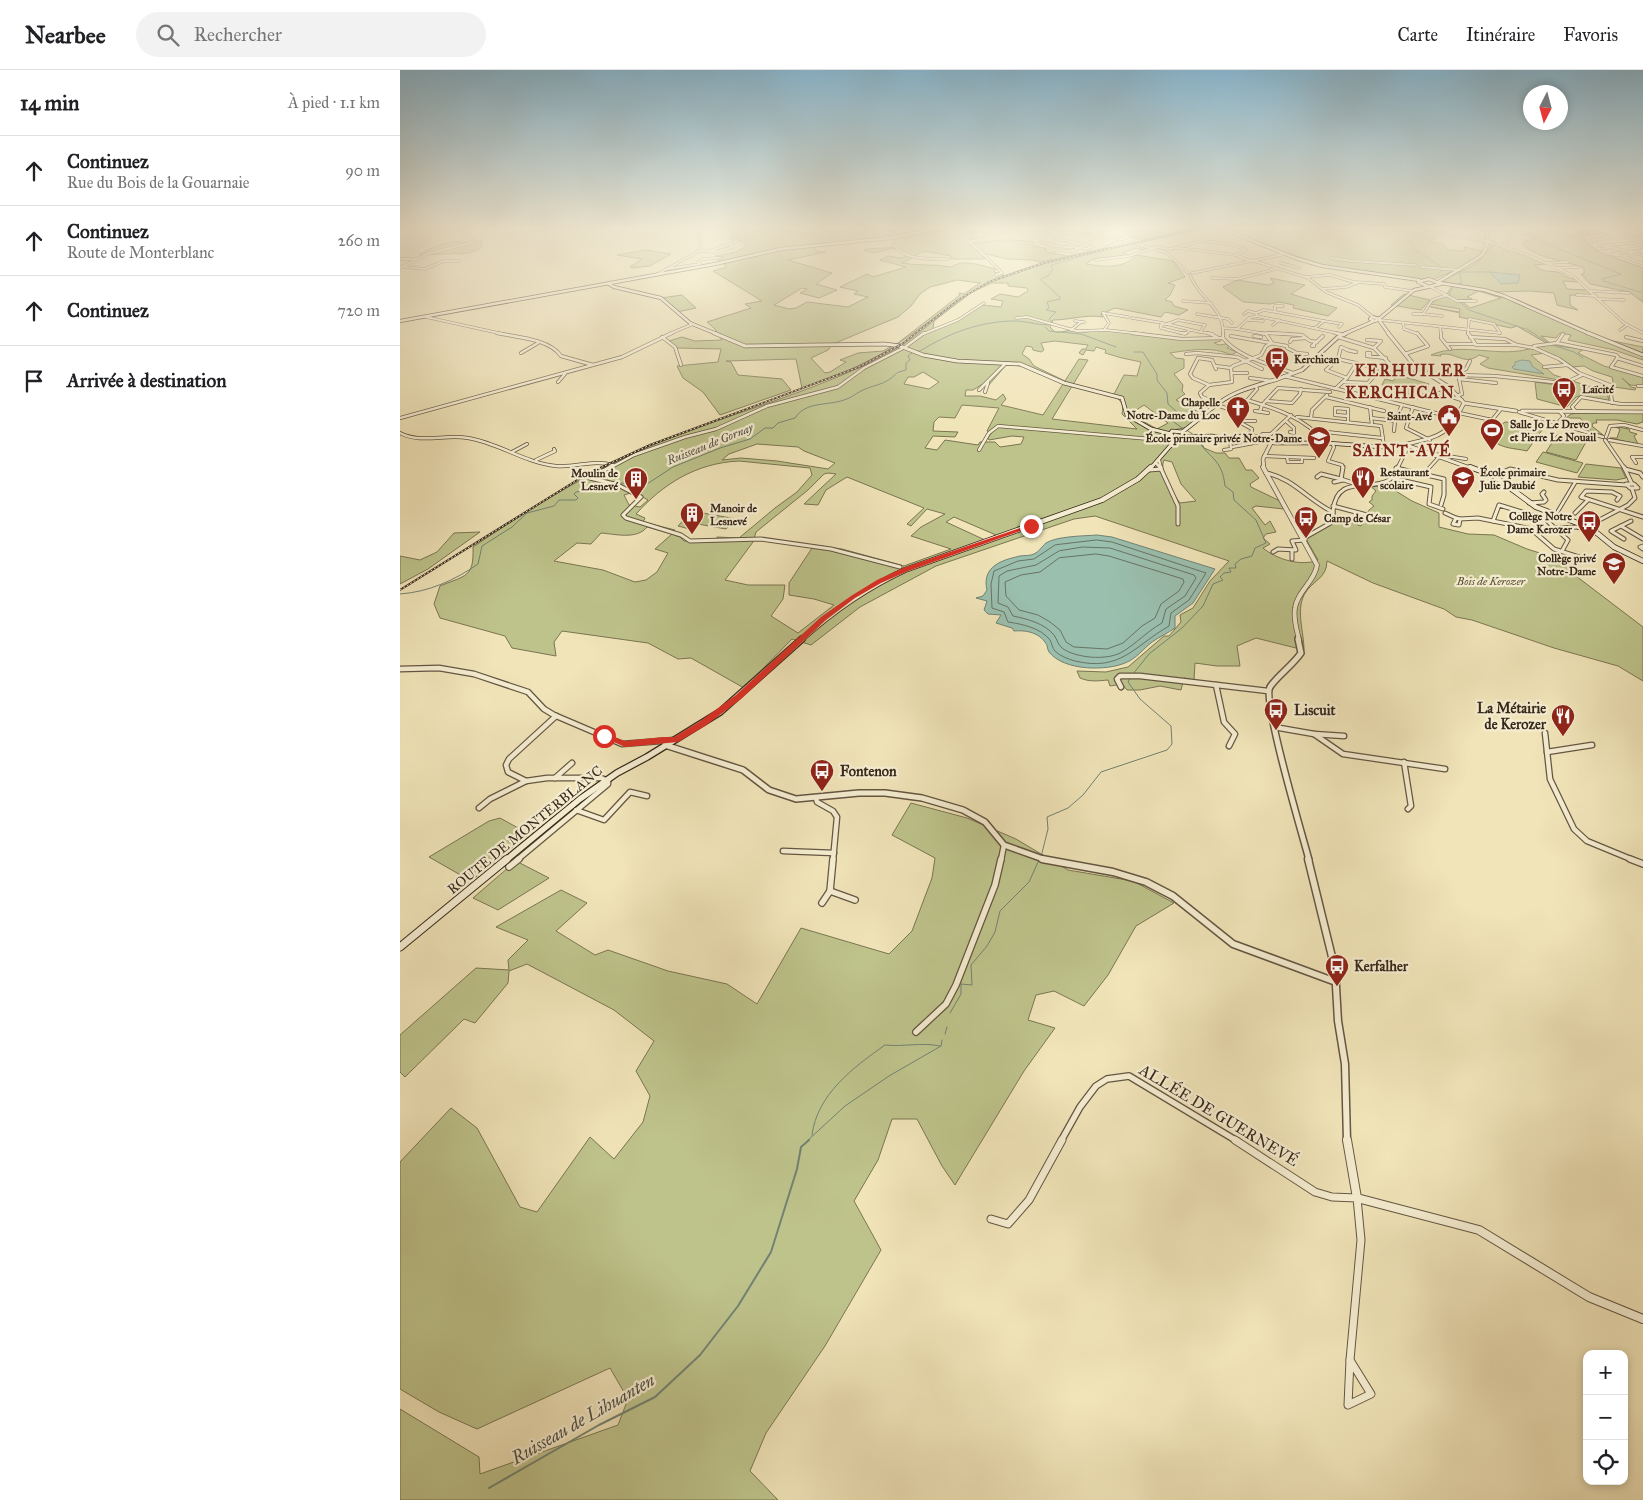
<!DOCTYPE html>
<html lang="fr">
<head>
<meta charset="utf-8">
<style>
  body { margin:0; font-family:"IM FELL Great Primer",serif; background:#f2f2f2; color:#202124 }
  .controls { position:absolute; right:15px; bottom:15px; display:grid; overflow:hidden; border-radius:10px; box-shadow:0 2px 8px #0003 }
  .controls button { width:45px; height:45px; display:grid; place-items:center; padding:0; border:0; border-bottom:1px solid #e0e0e0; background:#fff; color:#202124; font:25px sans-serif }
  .compass { position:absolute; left:1123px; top:15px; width:45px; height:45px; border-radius:50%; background:#fff; box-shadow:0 2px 8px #0003; rotate:186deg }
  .stop { position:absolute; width:15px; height:15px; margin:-11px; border:4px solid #d93025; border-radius:50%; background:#fff }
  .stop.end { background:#d93025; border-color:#fff; box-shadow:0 1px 5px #0008 }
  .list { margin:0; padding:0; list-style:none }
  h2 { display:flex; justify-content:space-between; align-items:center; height:65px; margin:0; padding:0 20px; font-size:21px }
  h2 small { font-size:16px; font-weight:400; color:#757577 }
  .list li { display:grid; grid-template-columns:32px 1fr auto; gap:15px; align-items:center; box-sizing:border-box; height:70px; padding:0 20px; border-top:1px solid #e0e0e0 }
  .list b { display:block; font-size:19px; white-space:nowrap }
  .list p { margin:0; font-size:16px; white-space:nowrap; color:#757577 }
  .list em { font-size:16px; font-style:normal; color:#757577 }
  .icon { flex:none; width:28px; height:28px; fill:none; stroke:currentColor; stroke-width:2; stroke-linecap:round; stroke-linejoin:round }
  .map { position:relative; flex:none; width:1243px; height:1430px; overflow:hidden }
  header { display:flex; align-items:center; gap:30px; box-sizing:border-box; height:70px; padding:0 25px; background:#fff; border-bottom:1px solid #e0e0e0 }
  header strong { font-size:24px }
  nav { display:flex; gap:28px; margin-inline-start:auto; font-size:18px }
  .search { width:350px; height:45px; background:#f2f2f2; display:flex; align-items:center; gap:12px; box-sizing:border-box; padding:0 18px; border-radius:28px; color:#757577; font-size:19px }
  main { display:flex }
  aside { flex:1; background:#fff }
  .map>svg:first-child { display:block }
</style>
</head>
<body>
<header>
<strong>Nearbee</strong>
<div class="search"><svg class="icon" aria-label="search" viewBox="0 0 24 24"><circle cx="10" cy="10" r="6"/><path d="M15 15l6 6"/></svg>Rechercher</div>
<nav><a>Carte</a><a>Itinéraire</a><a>Favoris</a></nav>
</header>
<main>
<aside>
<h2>14 min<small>À pied · 1.1 km</small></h2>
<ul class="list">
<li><svg class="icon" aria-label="ahead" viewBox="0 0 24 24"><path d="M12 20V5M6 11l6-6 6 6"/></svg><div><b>Continuez</b><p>Rue du Bois de la Gouarnaie</p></div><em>90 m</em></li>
<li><svg class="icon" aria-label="ahead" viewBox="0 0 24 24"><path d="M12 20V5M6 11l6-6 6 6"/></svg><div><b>Continuez</b><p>Route de Monterblanc</p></div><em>260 m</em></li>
<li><svg class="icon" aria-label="ahead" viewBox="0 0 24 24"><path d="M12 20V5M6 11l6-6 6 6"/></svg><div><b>Continuez</b></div><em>720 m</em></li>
<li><svg class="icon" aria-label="arrive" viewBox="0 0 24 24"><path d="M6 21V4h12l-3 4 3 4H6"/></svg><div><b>Arrivée à destination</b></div></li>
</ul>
</aside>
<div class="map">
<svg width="1243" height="1430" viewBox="0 0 1243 1430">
  <rect width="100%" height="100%" fill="#f0e4b8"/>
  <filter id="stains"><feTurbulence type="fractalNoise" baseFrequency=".004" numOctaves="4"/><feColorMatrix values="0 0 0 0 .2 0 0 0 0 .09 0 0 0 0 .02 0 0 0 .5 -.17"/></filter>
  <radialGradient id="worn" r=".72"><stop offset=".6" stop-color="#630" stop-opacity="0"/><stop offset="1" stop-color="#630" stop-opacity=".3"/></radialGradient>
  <g fill="#bec38b" stroke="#7a7552" fill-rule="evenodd">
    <path d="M336,159H514L521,162L483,169L412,174L416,181L426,182L388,190L432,203L416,214L437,220L419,228L400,223L407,219L402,218L374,235L389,239L396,238L407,232L448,237L468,227L454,224L458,221L440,217L467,204L473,207L506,197L480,190L488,186L501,188L508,186L512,188L502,193C519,196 534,194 552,197C563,188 582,196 595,199L594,202L604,205C563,222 535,249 499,273C469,293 436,306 402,318L396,289L326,291L331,292L338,305L382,309L391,320L320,345L303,322L283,308L277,296L318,292L321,279L276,278L269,271L282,267L295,271L322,270L315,259L307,252L351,238L345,234L362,231L313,201L327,197L318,190L324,187L315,186L336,182L347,176L343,172L330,168ZM557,210L580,213L564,224L559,223L560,225L498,273L483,281L458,283L440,290L446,292L430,302L425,303L411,288L428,280L433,274L498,247L511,236L520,224L530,217Z"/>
    <path d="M542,159L580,160L570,168L575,169L571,171L574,174C597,169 611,169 634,172L631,175L647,179L645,180L647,182L667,186L713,177L640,192L633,190L607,189L586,184L582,185L585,189H550L551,186L524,181L512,187L493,178L474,183L464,180C475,177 483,179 494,177L492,169Z"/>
    <polygon points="726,159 794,159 743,170 730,167 725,162"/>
    <polygon points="825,159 1070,159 1045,161 1030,171 1043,174 1048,180 1065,181 1064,177 1082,181 1076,188 1058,199 1034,209 1015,210 933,198 887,183"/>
    <path d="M1152,160L1167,166L1181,164L1175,160L1186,161L1190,165H1183L1185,171L1199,182L1243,198V232L1229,222L1190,214L1181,204H1184V198C1164,190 1138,189 1123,175L1125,170H1137L1123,164L1139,163L1137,162Z"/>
    <path d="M76,170L83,172L80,179L69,183L19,185C28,179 41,174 52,172C61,171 67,174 76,170Z"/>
    <path d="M734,174L747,178L743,180L736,178L723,183L729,185L693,189L686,194C703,197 725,199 736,185L773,191L785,207L768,213L775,215L770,225L765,230L772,232L774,236L788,240L779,245L765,242L761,247L715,238L701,244L703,247C686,244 670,250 653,250L650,257L655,262H661L671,260L684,262L706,260L772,269H820L821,271L814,273L819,275L825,274L830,276L827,278L837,282L831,285C813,276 790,280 770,283L776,288L784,289V298L774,304L783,315L782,321L785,324L776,330L802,344L788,357L769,361L767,364L772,369L799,367L804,378L816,383H825L829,388H839L846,400H852L859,408L850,414L851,417L880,431L884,439L856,436L852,438L865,455L870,451L876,462L866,464L863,468L870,474L863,478C876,489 901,497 918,490L906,469L934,453L937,448L961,456L969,440L974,436L969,432L972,430V426L976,421L969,415H986L1012,431L1039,443V457L1068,464L1094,465L1127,479L1178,495L1176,506L1243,557V611L1218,596L1154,578L1072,550L1056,547L1044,539L973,513L927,491C927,509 912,510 904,525C896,542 904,562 904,580L856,568L837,576L840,596H817L795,593L794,610L784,608L781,620L760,616L740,620H727L722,614L710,616L708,610C698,611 689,612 680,608L677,601L706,602L728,597L764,566H769L781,552L780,545L793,538L810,511L829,491L695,446L674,449L536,496L460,537L411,575L392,569L344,618L291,588L278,589L248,573L162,561L154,572L156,586L112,578L105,566L40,548L34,534L40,516C66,505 74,508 73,477C131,438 185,404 250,376C320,347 393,328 463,296C481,288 499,278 515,266C535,251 553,233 575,220C622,193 681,184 734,174ZM592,213H608V216L627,218L628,221L618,227L600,224L591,229L603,231L601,237L582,235L558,250L535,260L533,258L534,251L572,222ZM655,271L688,275L686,279H682L679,283L683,285L686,280L694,281L696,277L706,280L705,283L722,288L741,292L737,306L724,305L713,326C721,330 724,334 722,344L737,359L652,349L688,290L679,289L665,311L634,296L629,289L622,284L626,276L632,277L633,280L641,282L644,280L641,273ZM607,294L626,297L663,314L643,345L601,335L606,329L603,324L596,330L580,326H565L566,320H573L581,315L588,316ZM523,302L539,312L529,319L504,314L508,307H514ZM562,335L599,338L587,361L592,362L588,368L589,370L612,366L624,367L621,374L600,377L595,372H580L578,375L545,370L537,380L525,378L533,366L555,367L558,362L533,361L534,352L539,347L555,348ZM744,335L768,353L757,359L730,344ZM357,374L398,377L404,381L435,393L428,399L377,391L341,388L322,390L329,384ZM764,390L772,392L781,414L796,431L780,433C772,422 758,404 764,390ZM339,391L410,398L412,405L397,422L375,438L339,468L317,467L315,472L284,471L280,467L272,464L275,460L243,452L245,448L236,444C263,414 296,393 339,391ZM428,403L436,404L404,434L418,435L426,420L447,407L524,438L507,454L511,456L527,439L545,444L521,457L511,466L551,479L504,496L442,479L414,475L389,513V525L414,529L434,535L398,563L371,546L383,529L385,515H348L325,510L353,472L356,462L408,420L424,404ZM234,422L248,430L240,437L229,435L224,425ZM554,447L596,465L585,470L546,452ZM247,457L272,464L255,479L268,483L257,502L246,510L235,512L203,500L154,491L177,473L191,474L201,463C215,464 237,470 247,457Z"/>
    <path d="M1093,174L1127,185L1146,194L1134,195C1144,203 1145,200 1157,202C1164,203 1167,209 1175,209L1178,212L1163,211L1167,219L1188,220L1194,226L1170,225V235L1178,240L1157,235L1154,223L1130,221L1094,222L1118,230L1208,270L1243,277V290L1214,280L1168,270L1171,265L1160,263L1156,268L1141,266L1150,273H1146L1117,256L1111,258L1059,247L1060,243L1027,236L1059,242L1060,239L1030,234L1043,226L1063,232L1070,238L1101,228L1079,221L1067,227L1072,229L1057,230L1047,224L1052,216L1086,222L1042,211L1072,196L1081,189Z"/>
    <polygon points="245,180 271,184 250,196 232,198 230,197 242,189 217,185"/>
    <polygon points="870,208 905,215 891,224 937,238 928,246 893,238 894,235 879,232 870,234 843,232 823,217 837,210 868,215 874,213"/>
    <polygon points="1004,224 1030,230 1021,240 991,235"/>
    <polygon points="282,225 296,238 277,242 261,228"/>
    <path d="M1152,274C1162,278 1173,277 1184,279L1178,283L1204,296L1243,307V316L1230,315L1222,308L1231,317L1236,318L1235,320L1214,317L1212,307L1193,301L1184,296L1171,297L1156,286L1135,277Z"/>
    <path d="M1132,278L1146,283L1131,285L1154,305L1207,322L1209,331L1180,326L1176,327L1167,337L1137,329L1135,312L1164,316L1165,311L1088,298L1080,294L1089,288L1079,285C1064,297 1054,280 1040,285L1041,286L1031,285C1063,271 1100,289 1132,278Z"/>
    <polygon points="998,305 1029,314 1014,326 982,315 985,309 993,311"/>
    <polygon points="1181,343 1243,343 1243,352 1237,354 1217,350 1196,350 1197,353 1193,353 1192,356 1203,365 1193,363 1180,348 1166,348 1171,344"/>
    <path d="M1105,352L1120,353L1142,360L1127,381C1115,378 1100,379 1092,369L1101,355Z"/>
    <polygon points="1213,356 1229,359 1230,362 1237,364 1234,366 1238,374 1210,368 1217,368 1220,359"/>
    <polygon points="1157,365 1186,372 1176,390 1146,382"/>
    <polygon points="1143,382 1183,393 1177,403 1136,392"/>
    <polygon points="1186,394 1221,398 1226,408 1216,410 1178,407"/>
    <polygon points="292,441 336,449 326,459 298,454 293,460 278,456"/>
    <polygon points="80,462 28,499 0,514 0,486 20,490 37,482 54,463"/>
    <polygon points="511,733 567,748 616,769 668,800 733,811 774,833 736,856 708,905 684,936 654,921 636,925 628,950 655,958 624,1001 555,1115 542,1096 517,1049 492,1049 478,1090 454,1131 481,1180 425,1276 366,1363 350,1401 378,1430 0,1430 0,1339 79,1387 80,1404 218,1355 228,1329 210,1298 77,1359 39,1342 0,1319 0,1092 51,1038 77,1058 120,1137 137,1142 190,1067 214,1089 243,1052 250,1026 236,1001 254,971 214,940 127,894 109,901 108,913 75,953 64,949 5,1007 0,1002 0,965 76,898 109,900 108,890 128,870 96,857 161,820 187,833 156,861 195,885 208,880 268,901 327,914 357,934 401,858 489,884 512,861 532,808 535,788 492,765"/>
    <polygon points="100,748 129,764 71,811 29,787 89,751"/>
    <polygon points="116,791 149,808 98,840 73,828"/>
  </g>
  <g fill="#9abfae" stroke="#728273">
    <polygon points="1090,202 1120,205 1118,213 1101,214"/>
    <polygon points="1122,290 1130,291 1132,296 1144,304 1114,299 1112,297 1115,295 1115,292"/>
    <path d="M697,465L712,467L815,499L793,533L775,546V558C768,563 759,567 752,572C743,579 736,589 725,593C706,601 664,601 649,582C647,579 648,575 645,572C638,562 625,560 614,561L612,558L596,553L601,545L588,544L584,540L587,531L576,528L583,526L587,520C582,499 598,491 616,487C621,485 627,486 631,485C639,483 641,477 646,473C657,466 684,466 697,465Z"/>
  </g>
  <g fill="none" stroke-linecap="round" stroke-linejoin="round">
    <g stroke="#687364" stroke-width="1">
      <path d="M697,470L712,472L806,503L789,530L771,543L769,556C734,576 721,602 675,591C668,589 660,586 655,581C652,578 652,573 650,570C641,558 622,554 608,552L604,542L592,538L591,514L594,501L618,491L634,489L655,475Z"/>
      <path d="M683,477L710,478L794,505L796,508L785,526L766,539L762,553C746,562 736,574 722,582C707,591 675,588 662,578C658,575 657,569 654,565C644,553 627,549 613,546L608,537L598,533L599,506L607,501L636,495L659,481Z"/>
      <polygon points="696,484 709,486 783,509 784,512 779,521 761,534 755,548 742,556 723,573 707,579 674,577 666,572 660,560 650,552 638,545 619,540 606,526 605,512 621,505 640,502 659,488"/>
    </g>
    <g stroke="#728273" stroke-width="1">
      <polyline points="700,159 702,165"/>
      <polyline points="1119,159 1133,164 1144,173 1221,204 1202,209 1203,211 1243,223"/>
      <polyline points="1025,161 1032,159"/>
      <polyline points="1017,162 1014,164 1015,169 1010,172 1016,180 1043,198 1038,205"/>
      <polyline points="702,179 718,170"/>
      <polyline points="641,209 648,206 653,199 651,195 704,180"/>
      <polyline points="1058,214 1062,213 1059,202 1091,202"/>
      <polyline points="1053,217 1049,225 1057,230"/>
      <polyline points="1060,232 1069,240 1125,259"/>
      <polyline points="645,257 649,261 681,264 716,277"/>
      <polyline points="1127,259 1148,273"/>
      <polyline points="1152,275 1174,282 1183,288"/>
      <path d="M516,281H520C549,263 581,251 615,251C629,251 641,257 654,254L649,249L656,242L646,240L649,238L647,232L660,229V227L641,210"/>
      <polyline points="734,282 743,282 757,304 757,310 767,323 768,334 777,342 770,349 782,358"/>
      <polyline points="788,361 794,365"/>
      <path d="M213,412L239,415L247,414L273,397L320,378L350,369L365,358H373L378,353L395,348C406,331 427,336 444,330C451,328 455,324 461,321C470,316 482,315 490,309C498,303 494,303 506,300V293L510,290L508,286L512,283"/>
      <path d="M0,524C29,522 55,510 78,494L82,476L112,457L127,443L154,436L159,430H176L178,428L174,424L176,422L196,419L209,414"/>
      <path d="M733,604L749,584L782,558L803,536L813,514L823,510L820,507L824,503L831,502L829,498H836L835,494L841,489L852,486L855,478L866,473L856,450L834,430L833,422L825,416C822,387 808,389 796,367"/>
      <polyline points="641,787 648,759 647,747 668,738 683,725 701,702 767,680 772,674 771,656 740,629 728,612 730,608"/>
      <polyline points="550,943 561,924 561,914 572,915 571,895 587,876 595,862 600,841 629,812 639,790"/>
      <polyline points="545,964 547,957"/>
      <path d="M412,1065C417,1024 454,997 485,975C505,977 521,972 540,976"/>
      <polyline points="407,1071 445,1036 489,1006 541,976 542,970"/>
    </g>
    <polyline stroke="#728273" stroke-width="2" points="89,1418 199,1355 255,1327 300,1285 338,1236 371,1182 397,1099 401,1077 409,1070"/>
    <g stroke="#645642" stroke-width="4.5">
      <polyline id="pedestrian" points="1155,446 1176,411"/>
    </g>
    <g stroke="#645642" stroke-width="3">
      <g id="minor-far5">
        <polyline points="493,159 516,163"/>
        <path d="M548,159C570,169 585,186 602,203L596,205"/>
        <polyline points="632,159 651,164"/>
        <polyline points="658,159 679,164 721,169 767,183 788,203"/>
        <polyline points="1001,159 1086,171"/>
        <polyline points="1124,159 1112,163 1103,177 1128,185 1172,205 1224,253 1243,263"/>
        <polyline points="1163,159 1181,160"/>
        <polyline points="1186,159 1212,168 1192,170 1198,174 1229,182"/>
        <polyline points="1221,159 1219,160 1225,161 1222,159"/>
        <polyline points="1151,160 1153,159"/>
        <polyline points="321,162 324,159"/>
        <polyline points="673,162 654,168 692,177 687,179 681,178"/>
        <polyline points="624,163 637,166"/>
        <polyline points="584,167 598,166 609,159"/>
        <polyline points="1230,167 1226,166 1243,167"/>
        <path d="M490,168C500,191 525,189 547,189"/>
        <polyline points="629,168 621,166 627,160 632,159"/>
        <polyline points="569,172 584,168 592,160"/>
        <polyline points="641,172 655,176 679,178"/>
        <polyline points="1091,173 1103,176"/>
        <polyline points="651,175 652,180 673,181 698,169"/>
        <polyline points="1207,175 1243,172"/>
        <polyline points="778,178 836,185"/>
        <polyline points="1197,179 1208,178"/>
        <polyline points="300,181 316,182 333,177 330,174"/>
        <polyline points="310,181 337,171"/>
        <polyline points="1231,181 1231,179 1243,177"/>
        <polygon points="1231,181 1235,182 1229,182"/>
        <polyline points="883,183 876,186 885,184"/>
        <polygon points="1219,183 1216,185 1212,184"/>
        <polyline points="1231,183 1225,187 1243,194"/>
        <polyline points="1234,183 1243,185"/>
        <polyline points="1216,185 1226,186"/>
        <polyline points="931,188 952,191 1015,195"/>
        <polyline points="0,189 16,189"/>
        <polyline points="696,190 729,186 756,177 771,179 802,171 831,174 846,180 836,185 850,191"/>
        <polyline points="851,190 908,208 926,222 958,235 973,247"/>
        <polyline points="881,193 899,198"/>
        <polyline points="1147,193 1168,192"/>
        <polyline points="5,197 25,199 44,191 59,191"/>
        <polyline points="1021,197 1059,200"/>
        <polyline points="0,198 27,184 70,173 80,165"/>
        <polyline points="1157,198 1178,197"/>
        <polyline points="267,199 300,194 298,192 303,189 317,188"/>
        <polyline points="792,203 876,186"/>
        <polyline points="256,205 301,180 299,162 293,159"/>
        <path d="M790,205C798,228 824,237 823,264"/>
        <polyline points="906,207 930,205 957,213 946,217 923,219"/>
        <polyline points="812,208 837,209 876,199"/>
        <polyline points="956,212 984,214 985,217 1012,221"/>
        <polyline points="1031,217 1057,231 1076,231"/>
        <polyline points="1191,221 1229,223"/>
        <polyline points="1177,225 1196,226"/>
        <polyline points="1198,229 1224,230"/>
        <polyline points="783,231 811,233"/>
        <polyline points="875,241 875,236 883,236"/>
        <polyline points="703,243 728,247"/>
        <polyline points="703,243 709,253 704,260"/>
        <polyline points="797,244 828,249 832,253"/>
        <polyline points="844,244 848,241 856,243"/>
        <polyline points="1013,244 1023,244"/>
        <polyline points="857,246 856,243 864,240 924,251 915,258"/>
        <polyline points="1042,246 1023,244 1032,230 1047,225"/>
        <polyline points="26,247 103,264"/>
        <polyline points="616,248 627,247 677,261 706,260 743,264"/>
        <polyline points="732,248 763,253"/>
        <polygon points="778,250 805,255 800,262 767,254"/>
        <polyline points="849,250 863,251"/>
        <polyline points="980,250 1100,263"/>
        <polyline points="675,251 684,252"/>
        <polyline points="924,251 942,254 939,257"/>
        <polyline points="1003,253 1004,259 1018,264"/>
        <polyline points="767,254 761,255 761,258 785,264 790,260"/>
        <polyline points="873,255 879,250"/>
        <polyline points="1040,257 1041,264"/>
        <polyline points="823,258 837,259 849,248 857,246 941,264"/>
        <polyline points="837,259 866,264"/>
        <polyline points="671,260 681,252"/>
        <polyline points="1220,260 1227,255"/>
        <polyline points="800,262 813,264"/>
        <polyline points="866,263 890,264"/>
        <polyline points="269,264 293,254"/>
        <polyline points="523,264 558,250 584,233"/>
        <polyline points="1068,264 1069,249 1094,254 1100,263"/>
      </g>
    </g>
    <g stroke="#645642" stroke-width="4">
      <g id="minor-far4">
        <path d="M97,263C116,267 150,269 161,286L193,295"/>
        <polyline points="732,263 782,269 823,268"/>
        <polyline points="781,263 786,263"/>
        <polyline points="808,263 817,267"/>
        <polyline points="868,263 902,265 910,271 917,272"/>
        <polyline points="935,263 944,265"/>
        <polyline points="1041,263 1041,268 1050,279"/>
        <polyline points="1068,263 1076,275 1117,275 1134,278 1159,289 1179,303 1210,315 1212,333"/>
        <polyline points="831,266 887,276 887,278 897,283 907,284"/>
        <polyline points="854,266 861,267"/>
        <polyline points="262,267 275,277 281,295"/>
        <polyline points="938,267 974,278 990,294 1016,298"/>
        <polyline points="1070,267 1105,269 1117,275"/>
        <polyline points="1226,267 1243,271"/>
        <polyline points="823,268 823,263"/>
        <path d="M823,268C839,288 870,294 893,303"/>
        <polyline points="967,270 981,271 974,278"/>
        <polyline points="890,272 892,269 906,268"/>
        <polyline points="1157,273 1163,264"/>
        <polyline points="1046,274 1075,274"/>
        <polyline points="914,276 912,276 923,266"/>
        <polyline points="1134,276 1157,273 1216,285 1218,287 1211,297 1243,306"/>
        <polyline points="947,280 956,282"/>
        <polyline points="121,283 138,273"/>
        <polyline points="786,284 797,283 837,287 862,299"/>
        <polyline points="1005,284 1028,276 1017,263"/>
        <polyline points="970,286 970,283 967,283 967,286 986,288"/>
        <polyline points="1217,288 1243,296"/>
        <polyline points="938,289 982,299"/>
        <polyline points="816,296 831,298"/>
        <polyline points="1144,297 1167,295"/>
        <polyline points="877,298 884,287"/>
        <polyline points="1004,302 1011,303 1013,299"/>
        <polyline points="833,303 847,303"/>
        <polyline points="1058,305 1095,306 1153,312"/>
        <polyline points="884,306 1056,348"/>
        <polyline points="850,308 872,311"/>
        <polyline points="947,308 926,300 938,289 941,277 948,280"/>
        <polyline points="1059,309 1096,313"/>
        <polyline points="1171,310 1182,305"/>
        <polyline points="158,312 165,304"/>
        <polyline points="943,312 968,313 976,304 990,294"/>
        <polyline points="809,315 793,308 790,304 798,288 812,290 816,299"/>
        <polyline points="1238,316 1243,316"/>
        <polyline points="935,319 947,308 956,294"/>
        <polyline points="579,320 606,293"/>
        <polyline points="585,322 588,313"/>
        <polyline points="1059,325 1062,324 1058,303 1066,299 1070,291"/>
        <polyline points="926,327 984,341"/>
        <polyline points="980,328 1020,327 1032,321 1062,330"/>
        <path d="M847,330C877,339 905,348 926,373"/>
        <polyline points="866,331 892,333 900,324 901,319"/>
        <polyline points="818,333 802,327 800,323 809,315 832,312 831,298 833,296 861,285 866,276 872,273 866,264 861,263"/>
        <polyline points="817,335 837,342"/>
        <polyline points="970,337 972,355 981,356 984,376"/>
        <polyline points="1013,337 1006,358 1030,370"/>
        <polygon points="935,338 948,339 948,346 935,345"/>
        <polyline points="855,341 868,343"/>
        <polyline points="860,341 862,335 878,318 930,322"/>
        <polyline points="1119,342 1203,367"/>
        <polyline points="1176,342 1172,337 1181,327 1221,334 1243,334"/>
        <polyline points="1059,343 1092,350 1101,339"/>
        <polyline points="948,346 948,352"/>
        <polyline points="897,347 972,355"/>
        <polyline points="0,348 222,287 272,263"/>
        <polyline points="911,348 912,340 927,325"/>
        <polyline points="971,348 995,351"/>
        <polyline points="839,351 855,351"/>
        <polyline points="886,351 894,358 894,363 890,362"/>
        <polyline points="1157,354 1164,346 1160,342"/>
        <polyline points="917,361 982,368"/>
        <polyline points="994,361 995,351 1002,335"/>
        <path d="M0,363C22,374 44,364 68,368C99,373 125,393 156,396C176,398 193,389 213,395"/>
        <polyline points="851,364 852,359 841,353 837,342 857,319 856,317"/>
        <polyline points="857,367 863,364 871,364 891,345"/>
        <polyline points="1206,367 1210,356 1224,355 1243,360"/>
        <polyline points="1205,370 1225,399"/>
        <polyline points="1209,370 1243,376"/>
        <polyline points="932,373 934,377 928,391 942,395 943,399"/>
        <polyline points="832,377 859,372"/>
        <polyline points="579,380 589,363 598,356 774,371"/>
        <polyline points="824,380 831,379 830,369"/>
        <polyline points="112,382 127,374"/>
        <polyline points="1034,384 1066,389"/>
        <polyline points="864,386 914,388"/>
        <polyline points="887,387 888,392 902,392 902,388"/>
        <polyline points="136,390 155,381 154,379"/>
        <polyline points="759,390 761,399"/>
        <polyline points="756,393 761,399"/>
        <polyline points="1236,393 1232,387 1243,387"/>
        <polyline points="996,398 999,399"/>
        <polyline points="1029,398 1039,387"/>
        <polyline points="208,399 234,385 285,367 316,359 367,336 438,317 464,298 505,277 524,263"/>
        <polyline points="997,399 1007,379"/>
      </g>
    </g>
    <g stroke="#645642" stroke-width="5">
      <g id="minor-far3">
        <polyline points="210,397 190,408 218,415 241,427 223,445 226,448 281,465 290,471 361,469 431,479 500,497"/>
        <polyline points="760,397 761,399 761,397"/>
        <polyline points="943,397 941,409 959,415"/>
        <polyline points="1224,397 1232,414"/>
        <polyline points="996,398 1044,409 1044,425 1041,435"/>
        <polyline points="1225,399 1240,403 1243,407"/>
        <polyline points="749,400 761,399 778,436 778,454"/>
        <path d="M866,403C893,408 909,431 933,442L934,451L904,468"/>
        <polyline points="1094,406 1110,399 1158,410 1226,415"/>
        <polyline points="917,407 921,404 941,409"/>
        <polyline points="992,408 1031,417 1029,434 1043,439"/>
        <polyline points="934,412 943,410"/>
        <polygon points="1226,414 1234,414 1238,418 1230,418"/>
        <polyline points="1217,430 1220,426 1212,422 1186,421 1181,427 1243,447"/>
        <polyline points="1129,433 1144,432 1146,430 1142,424 1144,422"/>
        <polyline points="933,436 967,445"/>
        <path d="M933,442C936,403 970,422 989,410C993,407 995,402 998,397"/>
        <polyline points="1045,443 1056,448"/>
        <polyline points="1175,443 1188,430"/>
        <polygon points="1056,448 1060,449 1059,455 1053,454"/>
        <polyline points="1060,449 1078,448 1132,459 1179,457"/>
        <polyline points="1093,451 1099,435 1145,449 1168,470 1162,481"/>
        <polyline points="1188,456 1228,435 1235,428 1232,419"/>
        <polyline points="1221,456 1243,469"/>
        <polyline points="1131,459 1154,479 1182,488"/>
        <polyline points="1224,469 1211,461 1231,451"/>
        <polyline points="1243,476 1240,477 1243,479"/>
        <polyline points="892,480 892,489"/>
        <polyline points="873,482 878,479 896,480 892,471 905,470"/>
      </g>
    </g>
    <g stroke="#645642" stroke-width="7">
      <g id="minor-far2">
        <polyline points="0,599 39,598 74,604 128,622 144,639 154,645 222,674 274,670"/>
        <polyline points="816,615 824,652 835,664 829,676"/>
        <polyline points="721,617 717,609 720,606 740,606 868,621"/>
        <polyline points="874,657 914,664 943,684 1045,699"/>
        <polyline points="1145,663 1150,709 1174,759 1187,771 1233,790"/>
        <polyline points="914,664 944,666"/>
        <polyline points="1147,682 1192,675"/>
        <polyline points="1004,692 1011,736 1008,739"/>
        <polyline points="155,708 172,693"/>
        <polyline points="416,728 417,732 433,741 437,747 433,790"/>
        <polyline points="79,738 90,729 126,711"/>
        <polyline points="176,740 204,750 230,722 247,726"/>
        <polyline points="383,781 434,783"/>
        <polyline points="117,790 208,714 208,711 201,708 147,708 126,711 108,702 106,695 109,689 156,646"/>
        <polyline points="601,790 604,775"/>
      </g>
    </g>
    <g stroke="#645642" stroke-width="8">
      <g id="minor-far1">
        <polyline points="1230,789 1243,794"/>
        <polyline points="109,797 119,789"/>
        <polyline points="430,821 455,830"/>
        <polyline points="422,833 430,821 433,789"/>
        <polyline points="516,962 546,934 556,915 595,815 601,789"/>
        <polyline points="661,1071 680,1037 696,1016 707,1009 729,1006 837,1071"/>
      </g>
    </g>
    <g stroke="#645642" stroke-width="9">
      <g id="minor">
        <polyline points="835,1070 915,1122 932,1127 957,1128 961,1170 950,1290"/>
        <polyline points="591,1149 608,1154 629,1130 662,1070"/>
        <polygon points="950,1290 971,1324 948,1335"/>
      </g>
    </g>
    <g stroke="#645642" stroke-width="4">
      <g id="tertiary-far5">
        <polyline points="1086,159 1088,171"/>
        <polygon points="1087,171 1092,172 1085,172"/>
        <polyline points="1038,212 1078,188 1083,184 1088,173"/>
        <polyline points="979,250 989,264"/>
      </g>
    </g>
    <g stroke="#645642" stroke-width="4.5">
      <g id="tertiary-far4">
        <path d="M988,263L1014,295L1049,317L1064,333C1047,366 1041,366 1007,374V376"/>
        <polyline points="1064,333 1116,341"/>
        <polyline points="1122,341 1243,342"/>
        <polyline points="864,399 863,389 871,373"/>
      </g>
    </g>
    <g stroke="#645642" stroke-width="5.5">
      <path id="tertiary-far3" d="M863,397L917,495C915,511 897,522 895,538C893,549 897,560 899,570"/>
    </g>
    <g stroke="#645642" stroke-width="8">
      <g id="tertiary-far2">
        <path d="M898,569L901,583C892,596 877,606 870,617C862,630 903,767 909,790"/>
        <polyline points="265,675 343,700 369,720 396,729 459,723 485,723 522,728 563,740 585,752 604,775 646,790"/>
      </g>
    </g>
    <g stroke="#645642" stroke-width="9">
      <g id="tertiary-far1">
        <polyline points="642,789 713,802 746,812 773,826 833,874 936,912"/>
        <polyline points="908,789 935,899 938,951 945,994 947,1071"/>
      </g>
    </g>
    <g stroke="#645642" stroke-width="10">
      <polyline id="tertiary" points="947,1070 957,1128 1079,1160 1189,1227 1243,1249"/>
    </g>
    <g stroke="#36271a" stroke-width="4">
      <g id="secondary-far4">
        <polyline points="823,159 895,188 922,196 1019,210"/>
        <polyline points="1040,213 1084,220 1104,226 1190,264"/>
        <polyline points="209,214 214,217 261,228 290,253 317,264"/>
        <polygon points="972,247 980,249 975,251 970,249"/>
        <polyline points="980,248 1014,220 1041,214 1029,209 1018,212 1027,216"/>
        <polyline points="0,251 315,194 381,179 490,168 539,159"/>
        <polyline points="944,264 974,251"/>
      </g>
    </g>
    <g stroke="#36271a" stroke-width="4.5">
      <g id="secondary-far3">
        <polyline points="314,263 345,276 485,274 500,276 523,285 557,291 620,294 664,313 722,328 727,345 751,359 771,364"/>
        <polyline points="1188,263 1243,285"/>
        <polyline points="875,310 902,300 938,267 947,263"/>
        <polyline points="772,365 770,364 772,361 782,362"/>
        <path d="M781,366L783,365L782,362C795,353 806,342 819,333C836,320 857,316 877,309"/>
        <polyline points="780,367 812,366 830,369 849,364 874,373 926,373 983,377"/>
        <polyline points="982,376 1009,376 1073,399"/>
        <polyline points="750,399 778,367"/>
      </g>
    </g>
    <g stroke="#36271a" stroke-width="6">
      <g id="secondary-far2">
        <polyline points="1070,397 1094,406 1136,437 1185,456"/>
        <polygon points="1183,455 1190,457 1191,461 1179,457"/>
        <polyline points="1192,459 1214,477 1243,491"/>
        <path d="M401,570C433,541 466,518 505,500L702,430L738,409L751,397"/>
      </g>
    </g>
    <g stroke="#36271a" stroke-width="8">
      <polyline id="secondary-far1" points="106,790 180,729 217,703 247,687 320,642 402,569"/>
    </g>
    <g stroke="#36271a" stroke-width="9">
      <polyline id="secondary" points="0,877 107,789"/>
    </g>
    <use href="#pedestrian" stroke="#f5edd1" stroke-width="2.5"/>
    <use href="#minor-far5" stroke="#f5edd1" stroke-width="2"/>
    <use href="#minor-far4" stroke="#f5edd1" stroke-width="2.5"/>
    <use href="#minor-far3" stroke="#f5edd1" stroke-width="3"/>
    <use href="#minor-far2" stroke="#f5edd1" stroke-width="4.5"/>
    <use href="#minor-far1" stroke="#f5edd1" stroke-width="5.5"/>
    <use href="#minor" stroke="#f5edd1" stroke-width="7"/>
    <use href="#tertiary-far5" stroke="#f5edd1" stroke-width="2.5"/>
    <use href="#tertiary-far4" stroke="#f5edd1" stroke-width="3"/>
    <use href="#tertiary-far3" stroke="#f5edd1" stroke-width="4"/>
    <use href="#tertiary-far2" stroke="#f5edd1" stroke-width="5"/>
    <use href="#tertiary-far1" stroke="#f5edd1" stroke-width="6"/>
    <use href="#tertiary" stroke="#f5edd1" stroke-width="8"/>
    <use href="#secondary-far4" stroke="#f5edd1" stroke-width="2.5"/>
    <use href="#secondary-far3" stroke="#f5edd1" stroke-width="3"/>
    <use href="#secondary-far2" stroke="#f5edd1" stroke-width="4.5"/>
    <use href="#secondary-far1" stroke="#f5edd1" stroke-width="5.5"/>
    <use href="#secondary" stroke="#f5edd1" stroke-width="7"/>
    <g stroke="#36271a" stroke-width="2">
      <polyline id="rail" points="0,520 187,404 250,375 459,297 502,274 558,230 589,212 644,193 799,159"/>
    </g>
    <use href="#rail" stroke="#f5edd1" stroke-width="1" stroke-dasharray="2" stroke-linecap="butt"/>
  </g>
  <linearGradient id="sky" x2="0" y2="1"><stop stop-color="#89b8d1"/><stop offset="0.44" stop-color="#f8f3df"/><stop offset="1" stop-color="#f8f3df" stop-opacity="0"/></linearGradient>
  <rect width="1243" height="359" fill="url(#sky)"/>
  <polygon fill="#d93025" points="629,455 634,456 508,501 481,513 455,528 426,550 341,629 305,656 278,672 225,677 200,666 204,663 225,671 263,667 274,667 299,652 336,625 421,547 451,526 477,510 503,498"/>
  <defs>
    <g id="bus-pin" transform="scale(1.25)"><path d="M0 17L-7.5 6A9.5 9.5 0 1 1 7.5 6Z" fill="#8f2418" stroke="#f5edd1"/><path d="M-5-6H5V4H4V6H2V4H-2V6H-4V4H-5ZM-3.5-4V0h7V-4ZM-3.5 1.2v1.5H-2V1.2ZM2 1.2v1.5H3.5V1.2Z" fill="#fff"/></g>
    <g id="church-pin" transform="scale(1.25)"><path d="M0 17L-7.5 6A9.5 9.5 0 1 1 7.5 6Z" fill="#8f2418" stroke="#f5edd1"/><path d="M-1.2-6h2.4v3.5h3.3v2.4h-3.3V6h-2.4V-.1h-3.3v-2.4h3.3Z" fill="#fff"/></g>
    <g id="civic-pin" transform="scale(1.25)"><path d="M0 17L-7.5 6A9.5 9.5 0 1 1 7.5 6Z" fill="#8f2418" stroke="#f5edd1"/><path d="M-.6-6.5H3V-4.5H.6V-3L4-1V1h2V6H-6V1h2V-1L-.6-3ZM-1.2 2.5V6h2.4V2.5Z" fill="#fff"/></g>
    <g id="stadium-pin" transform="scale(1.25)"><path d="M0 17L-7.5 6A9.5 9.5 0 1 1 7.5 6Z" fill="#8f2418" stroke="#f5edd1"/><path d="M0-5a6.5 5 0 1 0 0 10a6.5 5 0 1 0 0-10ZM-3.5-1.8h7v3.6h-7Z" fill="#fff"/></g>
    <g id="school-pin" transform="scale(1.25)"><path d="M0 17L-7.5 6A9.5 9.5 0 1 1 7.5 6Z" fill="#8f2418" stroke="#f5edd1"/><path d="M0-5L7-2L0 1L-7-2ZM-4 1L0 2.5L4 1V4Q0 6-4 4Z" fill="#fff"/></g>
    <g id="restaurant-pin" transform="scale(1.25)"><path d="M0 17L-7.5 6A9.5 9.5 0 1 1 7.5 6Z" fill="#8f2418" stroke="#f5edd1"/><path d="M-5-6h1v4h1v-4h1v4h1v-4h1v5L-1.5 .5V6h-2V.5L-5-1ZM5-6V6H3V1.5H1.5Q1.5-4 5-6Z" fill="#fff"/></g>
    <g id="building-pin" transform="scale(1.25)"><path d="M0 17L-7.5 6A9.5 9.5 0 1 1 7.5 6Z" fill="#8f2418" stroke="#f5edd1"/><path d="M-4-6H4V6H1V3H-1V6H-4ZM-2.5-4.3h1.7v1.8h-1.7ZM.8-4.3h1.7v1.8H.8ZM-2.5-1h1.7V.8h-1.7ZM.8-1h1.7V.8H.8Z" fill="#fff"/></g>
  </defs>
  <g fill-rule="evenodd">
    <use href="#bus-pin" x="877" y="289"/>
    <use href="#bus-pin" x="1164" y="319"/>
    <use href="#church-pin" x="838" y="338"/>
    <use href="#civic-pin" x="1049" y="346"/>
    <use href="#stadium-pin" x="1092" y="360"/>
    <use href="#school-pin" x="919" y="368"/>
    <use href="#restaurant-pin" x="963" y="408"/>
    <use href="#school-pin" x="1063" y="408"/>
    <use href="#building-pin" x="236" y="409"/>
    <use href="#building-pin" x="292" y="444"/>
    <use href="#bus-pin" x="906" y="448"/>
    <use href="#bus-pin" x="1189" y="452"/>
    <use href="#school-pin" x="1214" y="494"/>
    <use href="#bus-pin" x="876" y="640"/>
    <use href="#restaurant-pin" x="1163" y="646"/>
    <use href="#bus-pin" x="422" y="701"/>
    <use href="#bus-pin" x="937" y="896"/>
  </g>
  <g text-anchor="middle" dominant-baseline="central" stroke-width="4.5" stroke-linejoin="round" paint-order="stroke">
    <g font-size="11" font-weight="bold" fill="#36271a" stroke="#f5edd1" text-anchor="start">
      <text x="894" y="289">Kerchican</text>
      <text x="1182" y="319">Laïcité</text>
      <text x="820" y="332" text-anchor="end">Chapelle<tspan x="820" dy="13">Notre-Dame du Loc</tspan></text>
      <text x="1032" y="346" text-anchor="end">Saint-Avé</text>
      <text x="1110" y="354">Salle Jo Le Drevo<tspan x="1110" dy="13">et Pierre Le Nouail</tspan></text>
      <text x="902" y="368" text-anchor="end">École primaire privée Notre-Dame</text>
      <text x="980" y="402">Restaurant<tspan x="980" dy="13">scolaire</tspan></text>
      <text x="1080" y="402">École primaire<tspan x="1080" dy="13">Julie Daubié</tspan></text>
      <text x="218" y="403" text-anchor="end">Moulin de<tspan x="218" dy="13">Lesnevé</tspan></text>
      <text x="310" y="438">Manoir de<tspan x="310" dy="13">Lesnevé</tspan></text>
      <text x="1172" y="446" text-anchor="end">Collège Notre<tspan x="1172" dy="13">Dame Kerozer</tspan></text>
      <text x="924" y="448">Camp de César</text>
      <text x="1196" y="488" text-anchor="end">Collège privé<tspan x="1196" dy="13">Notre-Dame</tspan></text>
    </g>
    <g font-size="11" font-style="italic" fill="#584e36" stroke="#f5edd1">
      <text x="1091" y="511">Bois de Kerozer</text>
    </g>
    <g font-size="12" font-style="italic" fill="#4f4d3f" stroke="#f5edd1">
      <text transform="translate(310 374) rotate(-22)">Ruisseau de Gornay</text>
    </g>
    <g font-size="14" font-weight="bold" fill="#36271a" stroke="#f5edd1" text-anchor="start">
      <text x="1146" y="638" text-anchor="end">La Métairie<tspan x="1146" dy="16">de Kerozer</tspan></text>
      <text x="894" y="640">Liscuit</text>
      <text x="440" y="701">Fontenon</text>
      <text x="954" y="896">Kerfalher</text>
    </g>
    <g font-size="14" fill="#36271a" stroke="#f5edd1">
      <text transform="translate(125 760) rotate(-39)">ROUTE DE MONTERBLANC</text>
    </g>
    <g font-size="16" font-weight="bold" letter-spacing="1" fill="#7a1f14" stroke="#f5edd1">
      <text x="1010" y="300">KERHUILER</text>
      <text x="1000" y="322">KERCHICAN</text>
      <text x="1002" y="380">SAINT-AVÉ</text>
    </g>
    <g font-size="16" fill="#36271a" stroke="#f5edd1">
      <text transform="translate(819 1045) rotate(31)">ALLÉE DE GUERNEVÉ</text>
    </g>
    <g font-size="18" font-style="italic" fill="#4f4d3f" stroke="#f5edd1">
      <text transform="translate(183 1349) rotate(-30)">Ruisseau de Lihuanten</text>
    </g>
  </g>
  <rect width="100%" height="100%" filter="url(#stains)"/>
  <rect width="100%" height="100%" fill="url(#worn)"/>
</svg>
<div class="controls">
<button>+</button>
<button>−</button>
<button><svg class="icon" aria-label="locate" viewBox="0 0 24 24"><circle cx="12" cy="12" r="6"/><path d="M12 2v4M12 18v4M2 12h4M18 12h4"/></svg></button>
</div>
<svg class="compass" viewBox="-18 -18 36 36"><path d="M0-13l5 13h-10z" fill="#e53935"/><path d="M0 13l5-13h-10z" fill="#757577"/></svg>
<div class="stop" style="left:204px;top:666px"></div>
<div class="stop end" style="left:631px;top:456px"></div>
</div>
</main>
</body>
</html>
